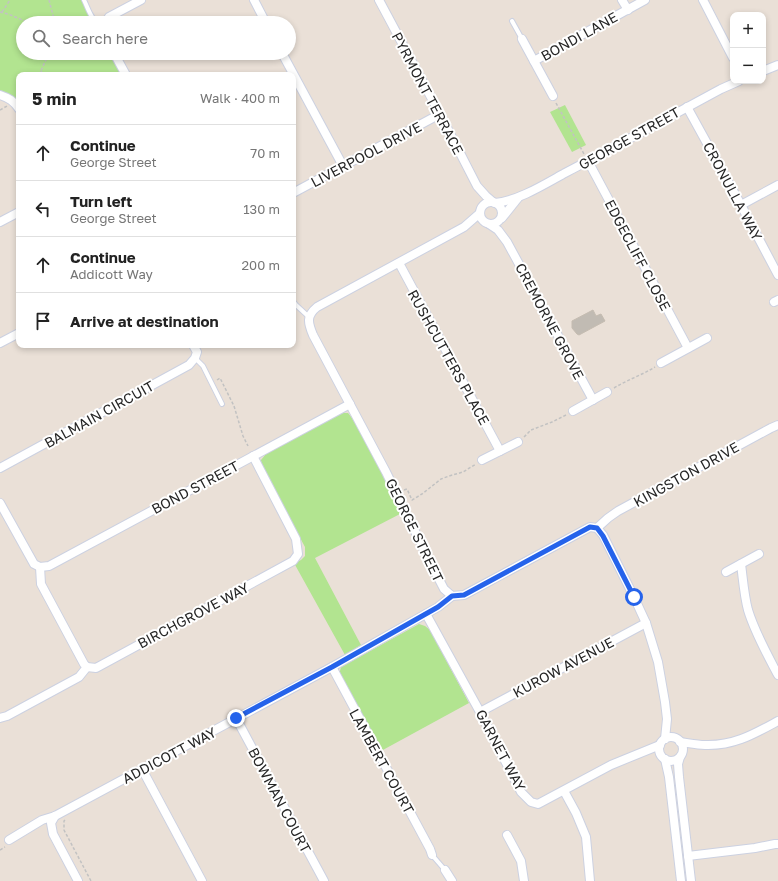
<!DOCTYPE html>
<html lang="en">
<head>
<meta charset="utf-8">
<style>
  body { margin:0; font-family:"Golos Text",sans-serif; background:#f2f2f2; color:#222 }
  .controls { position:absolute; right:12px; top:12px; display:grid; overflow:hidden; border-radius:8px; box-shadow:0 2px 6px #0003 }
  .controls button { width:36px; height:36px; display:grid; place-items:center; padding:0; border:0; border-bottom:1px solid #e0e0e0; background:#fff; color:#222; font:20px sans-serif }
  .stop { position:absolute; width:12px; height:12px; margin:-9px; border:3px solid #2563eb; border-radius:50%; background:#fff }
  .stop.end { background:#2563eb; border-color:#fff; box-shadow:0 1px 4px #0008 }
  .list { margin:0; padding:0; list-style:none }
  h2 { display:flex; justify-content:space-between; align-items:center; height:52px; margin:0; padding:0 16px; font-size:17px }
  h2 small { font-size:13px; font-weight:400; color:#767676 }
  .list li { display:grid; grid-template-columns:26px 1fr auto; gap:12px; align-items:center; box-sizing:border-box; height:56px; padding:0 16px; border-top:1px solid #e0e0e0 }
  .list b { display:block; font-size:15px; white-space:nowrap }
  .list p { margin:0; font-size:13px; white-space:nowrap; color:#767676 }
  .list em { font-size:13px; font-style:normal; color:#767676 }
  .icon { flex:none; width:22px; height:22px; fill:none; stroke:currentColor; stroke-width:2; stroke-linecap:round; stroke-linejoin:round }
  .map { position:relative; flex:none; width:778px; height:881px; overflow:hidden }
  .search { position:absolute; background:#fff; box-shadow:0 2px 6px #0003; left:16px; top:16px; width:280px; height:44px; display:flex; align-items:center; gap:10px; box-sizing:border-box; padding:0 14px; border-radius:22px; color:#767676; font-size:15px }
  .panel { position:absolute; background:#fff; box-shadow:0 2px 6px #0003; left:16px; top:72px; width:280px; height:276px; border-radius:8px }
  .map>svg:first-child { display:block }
</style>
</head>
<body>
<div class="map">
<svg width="778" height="881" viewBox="0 0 778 881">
  <rect width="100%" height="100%" fill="#eae0d7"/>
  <g fill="#b2e490">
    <polygon points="0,0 85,0 98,23 23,23 23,53 114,53 126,75 19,75 19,109 0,96"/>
    <polygon points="565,105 586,145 572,152 550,112"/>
    <polygon points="340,413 348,413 352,418 382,473 400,514 315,558 361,645 345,655 294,563 301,560 305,556 305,547 262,467 261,460 266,454"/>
    <polygon points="419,624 425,626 430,630 469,703 381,751 339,675 341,667"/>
  </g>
  <polygon fill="#c1bbb3" stroke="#c5bcb1" points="593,310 596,316 601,314 605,321 579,335 577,334 572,328 572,321"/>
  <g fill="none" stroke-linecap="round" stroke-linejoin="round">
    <g stroke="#ccd1e1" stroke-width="6">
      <g id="service">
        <path d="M84,0C88,8 91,20 99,23"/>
        <polyline points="512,21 522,39"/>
        <polyline points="293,301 296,305 309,317"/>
        <polyline points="195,358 203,366 222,404"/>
        <polyline points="432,855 445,870"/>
      </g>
    </g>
    <g stroke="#ccd1e1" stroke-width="10">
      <g id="minor">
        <polyline points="254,0 266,23"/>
        <polyline points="379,0 440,114 477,186 486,196 493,202"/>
        <polyline points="622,0 628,10"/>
        <polyline points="703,0 733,58"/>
        <polyline points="105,23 109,17 141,0"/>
        <polyline points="522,39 553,96"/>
        <polyline points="114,53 126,75"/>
        <polyline points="282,53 343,166"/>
        <polyline points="534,61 645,0"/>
        <polyline points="763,71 778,65"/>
        <path d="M0,95C9,98 14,101 19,109"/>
        <polyline points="687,107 741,205 778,275"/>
        <polyline points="588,161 688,348"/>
        <polyline points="293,193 440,114"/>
        <circle cx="491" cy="213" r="11"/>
        <path d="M495,203C518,201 545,184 565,173C617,146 669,117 721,89L739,81"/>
        <polyline points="741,205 778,185"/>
        <path d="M480,213L464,227L317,307C306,316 308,323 313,335L386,472L426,554L444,589L452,596L464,595L590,527L597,528L603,535L634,597L646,623L658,662L665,702L667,719L665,739"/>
        <polyline points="502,218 518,198"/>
        <polyline points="0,222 19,212"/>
        <polyline points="489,224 498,230 507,242 593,400"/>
        <polyline points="399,263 500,451"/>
        <polyline points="774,302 778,300"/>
        <polyline points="0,343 19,333"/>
        <polyline points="661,363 707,338"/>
        <polyline points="573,411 607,392"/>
        <polyline points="482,460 518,442"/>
        <polyline points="0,468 189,365 195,358 197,352 193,345"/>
        <polyline points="0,503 34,564 40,567"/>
        <polyline points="597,528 608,518 618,511 771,428 778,425"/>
        <path d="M741,564C743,579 744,595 748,610C755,633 767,654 778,675"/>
        <polyline points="40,567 41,584 84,664 87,667 96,668 293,561 298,554 296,539 253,456"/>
        <polyline points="40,567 49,566 350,404"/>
        <polyline points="726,572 759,554"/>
        <polyline points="426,614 480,712 521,792 531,802 538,804 611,765 660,745"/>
        <polyline points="332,667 430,849 432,855"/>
        <polyline points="480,712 646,623"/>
        <polyline points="0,718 7,716 79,677 87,667"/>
        <polyline points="236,718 324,881"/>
        <circle cx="671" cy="749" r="12"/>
        <path d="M680,742C688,743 697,745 705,745C734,746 754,734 778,721"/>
        <polyline points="680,757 678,764 679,777 691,881"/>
        <polyline points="665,759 669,777 681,881"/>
        <polyline points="142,769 202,881"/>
        <polyline points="564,791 576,813 586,837 590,881"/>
        <polyline points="55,816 51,823 53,834 78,881"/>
        <polyline points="507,835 521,861 524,881"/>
        <polyline points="9,840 42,820 55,816 332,667 438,607 452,596"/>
        <polyline points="688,856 755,848 775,844 778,844"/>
        <polyline points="445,870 452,881"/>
      </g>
    </g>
    <g stroke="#c2c2c2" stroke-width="1.5" stroke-dasharray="3 2" stroke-linecap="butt">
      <polyline points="49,0 55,23"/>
      <polyline points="0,12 8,14 30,23"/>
      <polyline points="2,12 10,0"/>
      <polyline points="80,23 88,19"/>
      <polyline points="41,71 43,75"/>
      <polyline points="39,75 49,53"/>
      <polyline points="556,103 584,154"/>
      <polyline points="0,110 7,106"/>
      <polyline points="217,380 220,378 234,406 243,436 248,446"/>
      <path d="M614,388C627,380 642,375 655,367"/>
      <polyline points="524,437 531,430 552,422 566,415"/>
      <polyline points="404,490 407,489 412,500 422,494 441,479 449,476 463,472 476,464"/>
      <polyline points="65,820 64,821 64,830 91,881"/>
      <polyline points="0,850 5,847"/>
    </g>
    <use href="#service" stroke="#fff" stroke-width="4"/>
    <use href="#minor" stroke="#fff" stroke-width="8"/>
  </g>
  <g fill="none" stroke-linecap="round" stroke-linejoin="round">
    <polyline stroke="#2563eb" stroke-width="5" points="236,718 332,667 438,607 452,596 464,595 590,527 597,528 603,536 634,597"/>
  </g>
  <g text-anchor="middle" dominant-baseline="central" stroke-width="4" stroke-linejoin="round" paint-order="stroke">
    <g font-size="14" fill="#262626" stroke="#fff">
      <text transform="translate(579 36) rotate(-29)">BONDI LANE</text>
      <text transform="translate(428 93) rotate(62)">PYRMONT TERRACE</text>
      <text transform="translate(629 138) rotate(-29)">GEORGE STREET</text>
      <text transform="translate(366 154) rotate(-28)">LIVERPOOL DRIVE</text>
      <text transform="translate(733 191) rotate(62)">CRONULLA WAY</text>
      <text transform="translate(638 255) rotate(62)">EDGECLIFF CLOSE</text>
      <text transform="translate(550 321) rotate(62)">CREMORNE GROVE</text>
      <text transform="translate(449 357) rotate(61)">RUSHCUTTERS PLACE</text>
      <text transform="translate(99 414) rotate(-29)">BALMAIN CIRCUIT</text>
      <text transform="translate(686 474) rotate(-29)">KINGSTON DRIVE</text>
      <text transform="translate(195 487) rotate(-28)">BOND STREET</text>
      <text transform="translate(415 530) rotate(64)">GEORGE STREET</text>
      <text transform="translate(193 615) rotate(-28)">BIRCHGROVE WAY</text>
      <text transform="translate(563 667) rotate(-28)">KUROW AVENUE</text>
      <text transform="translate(501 750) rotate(62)">GARNET WAY</text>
      <text transform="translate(169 755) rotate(-28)">ADDICOTT WAY</text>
      <text transform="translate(382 761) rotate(61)">LAMBERT COURT</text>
      <text transform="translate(280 800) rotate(62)">BOWMAN COURT</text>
    </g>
  </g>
</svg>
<div class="controls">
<button>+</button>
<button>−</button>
</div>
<div class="stop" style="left:634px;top:597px"></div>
<div class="stop end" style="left:236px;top:718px"></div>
<div class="search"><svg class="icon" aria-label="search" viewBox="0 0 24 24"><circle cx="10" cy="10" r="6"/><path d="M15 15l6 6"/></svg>Search here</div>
<section class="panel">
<h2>5 min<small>Walk · 400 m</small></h2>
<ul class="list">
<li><svg class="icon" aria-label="ahead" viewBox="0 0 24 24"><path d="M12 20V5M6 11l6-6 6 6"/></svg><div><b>Continue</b><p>George Street</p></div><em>70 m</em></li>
<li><svg class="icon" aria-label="left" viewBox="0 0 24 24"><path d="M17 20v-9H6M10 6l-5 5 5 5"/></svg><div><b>Turn left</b><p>George Street</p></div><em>130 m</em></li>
<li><svg class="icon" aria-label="ahead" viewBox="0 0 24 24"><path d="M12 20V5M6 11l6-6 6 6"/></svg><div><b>Continue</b><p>Addicott Way</p></div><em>200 m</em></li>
<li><svg class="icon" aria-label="arrive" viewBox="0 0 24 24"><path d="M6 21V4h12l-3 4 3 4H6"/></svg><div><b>Arrive at destination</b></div></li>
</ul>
</section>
</div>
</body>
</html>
